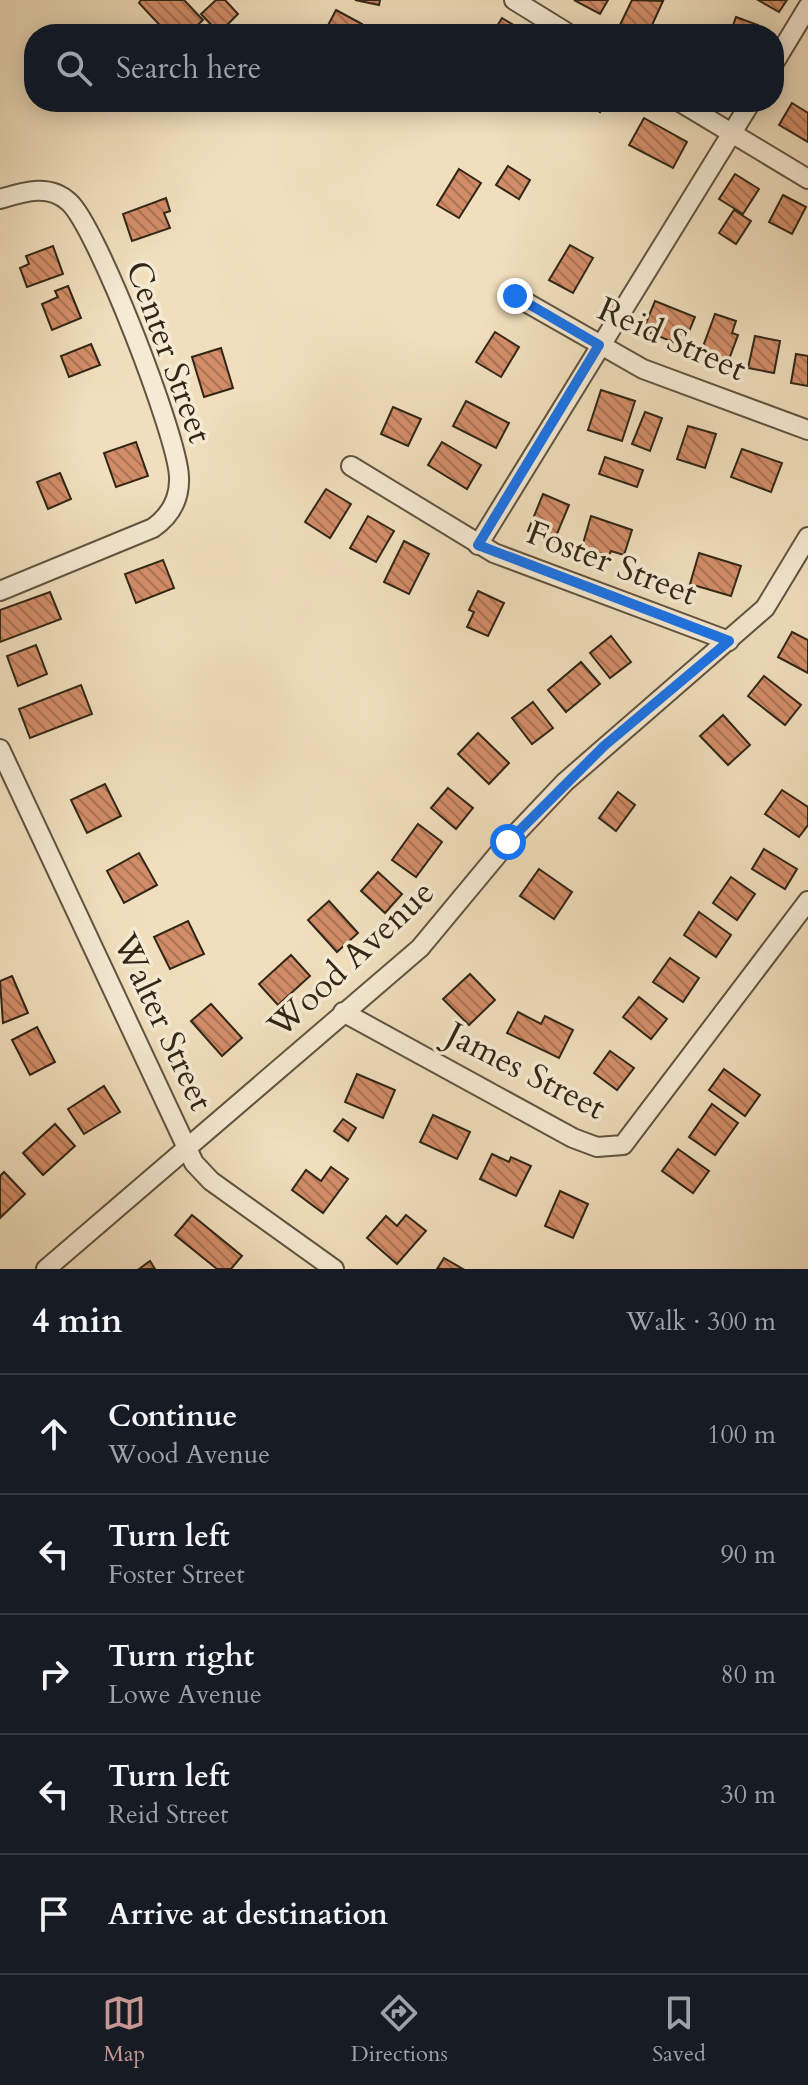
<!DOCTYPE html>
<html lang="en">
<head>
<meta charset="utf-8">
<style>
  body { margin:0; font-family:Cardo,serif; background:#242831; color:#f1f3f6 }
  .stop { position:absolute; width:24px; height:24px; margin:-18px; border:6px solid #1a73e8; border-radius:50%; background:#fff }
  .stop.end { background:#1a73e8; border-color:#fff; box-shadow:0 2px 8px #0008 }
  .list { margin:0; padding:0; list-style:none }
  h2 { display:flex; justify-content:space-between; align-items:center; height:104px; margin:0; padding:0 32px; font-size:34px }
  h2 small { font-size:26px; font-weight:400; color:#9ea1a6 }
  .list li { display:grid; grid-template-columns:52px 1fr auto; gap:24px; align-items:center; box-sizing:border-box; height:120px; padding:0 32px; border-top:2px solid #363941 }
  .list b { display:block; font-size:30px; white-space:nowrap }
  .list p { margin:0; font-size:26px; white-space:nowrap; color:#9ea1a6 }
  .list em { font-size:26px; font-style:normal; color:#9ea1a6 }
  .icon { flex:none; width:44px; height:44px; fill:none; stroke:currentColor; stroke-width:2; stroke-linecap:round; stroke-linejoin:round }
  .map { position:relative; flex:none; width:808px; height:1269px; overflow:hidden }
  .search { position:absolute; background:#171b24; box-shadow:0 4px 20px #0003; left:24px; right:24px; top:24px; height:88px; display:flex; align-items:center; gap:20px; box-sizing:border-box; padding:0 28px; border-radius:32px; color:#9ea1a6; font-size:30px }
  .sheet { height:704px; background:#171b24 }
  nav { display:flex; justify-content:space-around; align-items:center; box-sizing:border-box; height:112px; border-top:2px solid #363941; background:#171b24; font-size:22px; color:#9ea1a6 }
  nav a { display:grid; justify-items:center; gap:4px }
  nav .on { color:#c59692 }
  .map>svg:first-child { display:block }
</style>
</head>
<body>
<div class="map">
<svg width="808" height="1269" viewBox="0 0 808 1269">
  <defs>
    <pattern id="building-back-hatch" width="6" height="6" patternUnits="userSpaceOnUse" patternTransform="scale(2)"><rect width="6" height="6" fill="#d28d68"/><path d="M-1 5l2 2M0 0l6 6M5-1l2 2" fill="none" stroke="#ab7355"/></pattern>
  </defs>
  <rect width="100%" height="100%" fill="#f0debc"/>
  <filter id="stains"><feTurbulence type="fractalNoise" baseFrequency=".0025" numOctaves="4"/><feColorMatrix values="0 0 0 0 .2 0 0 0 0 .09 0 0 0 0 .02 0 0 0 .5 -.17"/></filter>
  <radialGradient id="worn" r=".72"><stop offset=".6" stop-color="#630" stop-opacity="0"/><stop offset="1" stop-color="#630" stop-opacity=".3"/></radialGradient>
  <g fill="url(#building-back-hatch)" stroke="#312616" stroke-width="2">
    <polygon points="141,0 184,0 203,20 188,34 168,34 139,3"/>
    <polygon points="216,0 225,0 238,14 219,33 201,14"/>
    <polygon points="355,0 380,0 379,5"/>
    <polygon points="574,0 608,0 600,14"/>
    <polygon points="632,0 663,1 648,34 635,34 619,27"/>
    <polygon points="758,0 787,0 779,12"/>
    <polygon points="336,10 362,24 357,34 324,33"/>
    <polygon points="736,17 758,25 754,34 730,34"/>
    <polygon points="502,18 527,33 526,34 492,34"/>
    <polygon points="584,102 605,102 600,112"/>
    <polygon points="792,103 808,113 808,142 779,125"/>
    <polygon points="644,118 687,142 673,168 629,145"/>
    <polygon points="508,166 530,180 519,199 496,185"/>
    <polygon points="459,169 481,183 459,218 437,205"/>
    <polygon points="735,174 759,189 743,214 719,199"/>
    <polygon points="783,195 806,207 792,234 769,222"/>
    <polygon points="166,198 170,211 164,213 170,228 132,241 123,214"/>
    <polygon points="734,210 751,221 736,244 719,233"/>
    <polygon points="570,245 593,258 573,293 549,280"/>
    <polygon points="53,246 63,274 27,287 20,268 29,264 26,256"/>
    <polygon points="68,286 81,318 52,330 42,304 58,297 55,291"/>
    <polygon points="655,301 695,317 683,346 643,330"/>
    <polygon points="715,314 736,321 732,333 738,335 728,362 701,352"/>
    <polygon points="495,332 519,347 501,377 476,362"/>
    <polygon points="755,336 780,341 774,373 748,368"/>
    <polygon points="91,344 100,365 69,377 61,356"/>
    <polygon points="221,348 233,388 204,397 192,357"/>
    <polygon points="796,354 808,356 808,386 791,383"/>
    <polygon points="601,390 635,401 622,441 588,430"/>
    <polygon points="466,401 509,423 496,448 453,426"/>
    <polygon points="393,407 421,419 408,446 381,434"/>
    <polygon points="645,412 662,418 650,451 632,444"/>
    <polygon points="688,426 716,434 705,468 677,459"/>
    <polygon points="136,442 148,476 116,487 104,453"/>
    <polygon points="442,442 481,465 467,489 428,465"/>
    <polygon points="742,449 782,463 771,492 731,477"/>
    <polygon points="605,457 643,470 637,487 599,474"/>
    <polygon points="60,473 71,499 48,509 37,482"/>
    <polygon points="326,489 351,504 330,538 305,522"/>
    <polygon points="543,494 569,505 554,541 528,531"/>
    <polygon points="368,516 394,531 376,562 350,548"/>
    <polygon points="591,516 632,530 624,555 611,551 609,556 582,547"/>
    <polygon points="404,541 429,554 409,594 384,582"/>
    <polygon points="699,553 741,566 731,596 690,584"/>
    <polygon points="163,560 174,588 136,603 125,574"/>
    <polygon points="478,591 504,603 488,636 467,627 474,612 469,610"/>
    <polygon points="50,592 61,619 0,642 0,610"/>
    <polygon points="792,632 808,640 808,673 778,657"/>
    <polygon points="611,636 631,662 610,678 590,653"/>
    <polygon points="36,645 47,674 18,686 7,656"/>
    <polygon points="581,662 600,684 566,712 548,690"/>
    <polygon points="764,676 801,705 785,725 748,696"/>
    <polygon points="81,685 92,714 30,738 19,709"/>
    <polygon points="533,702 553,728 532,744 512,718"/>
    <polygon points="723,715 750,745 728,765 700,736"/>
    <polygon points="478,733 509,763 489,784 458,754"/>
    <polygon points="105,784 121,816 87,833 71,800"/>
    <polygon points="448,788 473,808 456,829 431,808"/>
    <polygon points="782,790 808,807 808,825 799,837 765,814"/>
    <polygon points="618,792 635,805 616,831 599,818"/>
    <polygon points="418,824 442,842 416,877 392,860"/>
    <polygon points="764,849 797,869 785,889 752,869"/>
    <polygon points="139,853 157,885 124,903 107,871"/>
    <polygon points="539,869 572,892 554,919 520,896"/>
    <polygon points="378,872 402,894 385,913 361,891"/>
    <polygon points="731,877 755,894 737,920 713,903"/>
    <polygon points="329,901 358,933 337,952 308,920"/>
    <polygon points="699,912 731,935 716,957 684,935"/>
    <polygon points="188,921 204,954 170,969 154,937"/>
    <polygon points="291,955 310,976 278,1005 259,984"/>
    <polygon points="670,958 699,978 683,1002 653,982"/>
    <polygon points="470,974 495,1000 469,1025 443,999"/>
    <polygon points="12,976 28,1013 3,1023 0,981"/>
    <polygon points="639,997 667,1019 651,1039 623,1017"/>
    <polygon points="211,1004 242,1038 222,1056 191,1021"/>
    <polygon points="518,1012 541,1024 545,1016 573,1030 559,1058 507,1033"/>
    <polygon points="37,1027 55,1062 30,1075 12,1040"/>
    <polygon points="610,1051 634,1068 617,1090 594,1073"/>
    <polygon points="724,1069 760,1095 745,1116 709,1090"/>
    <polygon points="357,1074 395,1090 383,1118 345,1102"/>
    <polygon points="104,1086 120,1112 84,1134 68,1109"/>
    <polygon points="712,1104 738,1123 715,1155 689,1137"/>
    <polygon points="433,1115 470,1132 457,1159 420,1142"/>
    <polygon points="343,1119 356,1128 348,1141 334,1131"/>
    <polygon points="55,1124 75,1146 43,1175 23,1153"/>
    <polygon points="678,1149 709,1171 693,1193 662,1171"/>
    <polygon points="492,1154 509,1162 511,1157 531,1166 516,1196 480,1179"/>
    <polygon points="331,1167 348,1179 323,1213 292,1190 306,1170 321,1181"/>
    <polygon points="4,1172 25,1194 0,1218 0,1176"/>
    <polygon points="560,1191 588,1204 573,1238 545,1226"/>
    <polygon points="192,1215 242,1256 231,1269 217,1269 175,1235"/>
    <polygon points="406,1215 426,1231 397,1264 367,1238 386,1216 397,1226"/>
    <polygon points="444,1258 463,1269 437,1269"/>
    <polygon points="150,1261 155,1269 139,1269"/>
  </g>
  <g fill="none" stroke-linecap="round" stroke-linejoin="round">
    <g stroke="#615440" stroke-width="22">
      <g id="street">
        <polyline points="514,0 569,34"/>
        <polyline points="774,63 808,7"/>
        <polyline points="680,102 808,179"/>
        <path d="M0,199C23,192 49,183 69,202C97,227 178,437 179,477C180,499 170,516 153,528L0,591"/>
        <polyline points="515,296 643,369 808,430"/>
        <polyline points="351,466 494,553 729,641"/>
        <polyline points="478,545 751,102"/>
        <polyline points="0,749 194,1163 211,1181 334,1269"/>
        <polyline points="343,1012 573,1138 597,1147 623,1145 808,901"/>
        <polyline points="46,1269 420,948 508,842 565,782 765,608 808,537"/>
      </g>
    </g>
    <use href="#street" stroke="#f5ead3" stroke-width="18"/>
  </g>
  <g fill="none" stroke-linecap="round" stroke-linejoin="round">
    <polyline stroke="#1a73e8" stroke-width="10" points="508,842 604,746 729,641 478,545 599,345 515,296"/>
  </g>
  <g text-anchor="middle" dominant-baseline="central" stroke-width="7" stroke-linejoin="round" paint-order="stroke">
    <g font-size="34" fill="#312616" stroke="#f5ead3">
      <text transform="translate(672 339) rotate(24)">Reid Street</text>
      <text transform="translate(169 352) rotate(70)">Center Street</text>
      <text transform="translate(612 563) rotate(21)">Foster Street</text>
      <text transform="translate(351 959) rotate(-43)">Wood Avenue</text>
      <text transform="translate(163 1022) rotate(65)">Walter Street</text>
      <text transform="translate(526 1071) rotate(27)">James Street</text>
    </g>
  </g>
  <rect width="100%" height="100%" filter="url(#stains)"/>
  <rect width="100%" height="100%" fill="url(#worn)"/>
</svg>
<div class="stop" style="left:508px;top:842px"></div>
<div class="stop end" style="left:515px;top:296px"></div>
<div class="search"><svg class="icon" aria-label="search" viewBox="0 0 24 24"><circle cx="10" cy="10" r="6"/><path d="M15 15l6 6"/></svg>Search here</div>
</div>
<section class="sheet">
<h2>4 min<small>Walk · 300 m</small></h2>
<ul class="list">
<li><svg class="icon" aria-label="ahead" viewBox="0 0 24 24"><path d="M12 20V5M6 11l6-6 6 6"/></svg><div><b>Continue</b><p>Wood Avenue</p></div><em>100 m</em></li>
<li><svg class="icon" aria-label="left" viewBox="0 0 24 24"><path d="M17 20v-9H6M10 6l-5 5 5 5"/></svg><div><b>Turn left</b><p>Foster Street</p></div><em>90 m</em></li>
<li><svg class="icon" aria-label="right" viewBox="0 0 24 24"><path d="M7 20v-9h11M14 6l5 5-5 5"/></svg><div><b>Turn right</b><p>Lowe Avenue</p></div><em>80 m</em></li>
<li><svg class="icon" aria-label="left" viewBox="0 0 24 24"><path d="M17 20v-9H6M10 6l-5 5 5 5"/></svg><div><b>Turn left</b><p>Reid Street</p></div><em>30 m</em></li>
<li><svg class="icon" aria-label="arrive" viewBox="0 0 24 24"><path d="M6 21V4h12l-3 4 3 4H6"/></svg><div><b>Arrive at destination</b></div></li>
</ul>
</section>
<nav>
<a class="on"><svg class="icon" aria-label="map" viewBox="0 0 24 24"><path d="M3 6l6-2 6 2 6-2v14l-6 2-6-2-6 2zM9 4v14M15 6v14"/></svg>Map</a>
<a><svg class="icon" aria-label="directions" viewBox="0 0 24 24"><path d="M12 3l9 9-9 9-9-9zM9 14v-3h6M13 9l2 2-2 2"/></svg>Directions</a>
<a><svg class="icon" aria-label="saved" viewBox="0 0 24 24"><path d="M7 4h10v16l-5-4-5 4z"/></svg>Saved</a>
</nav>
</body>
</html>
